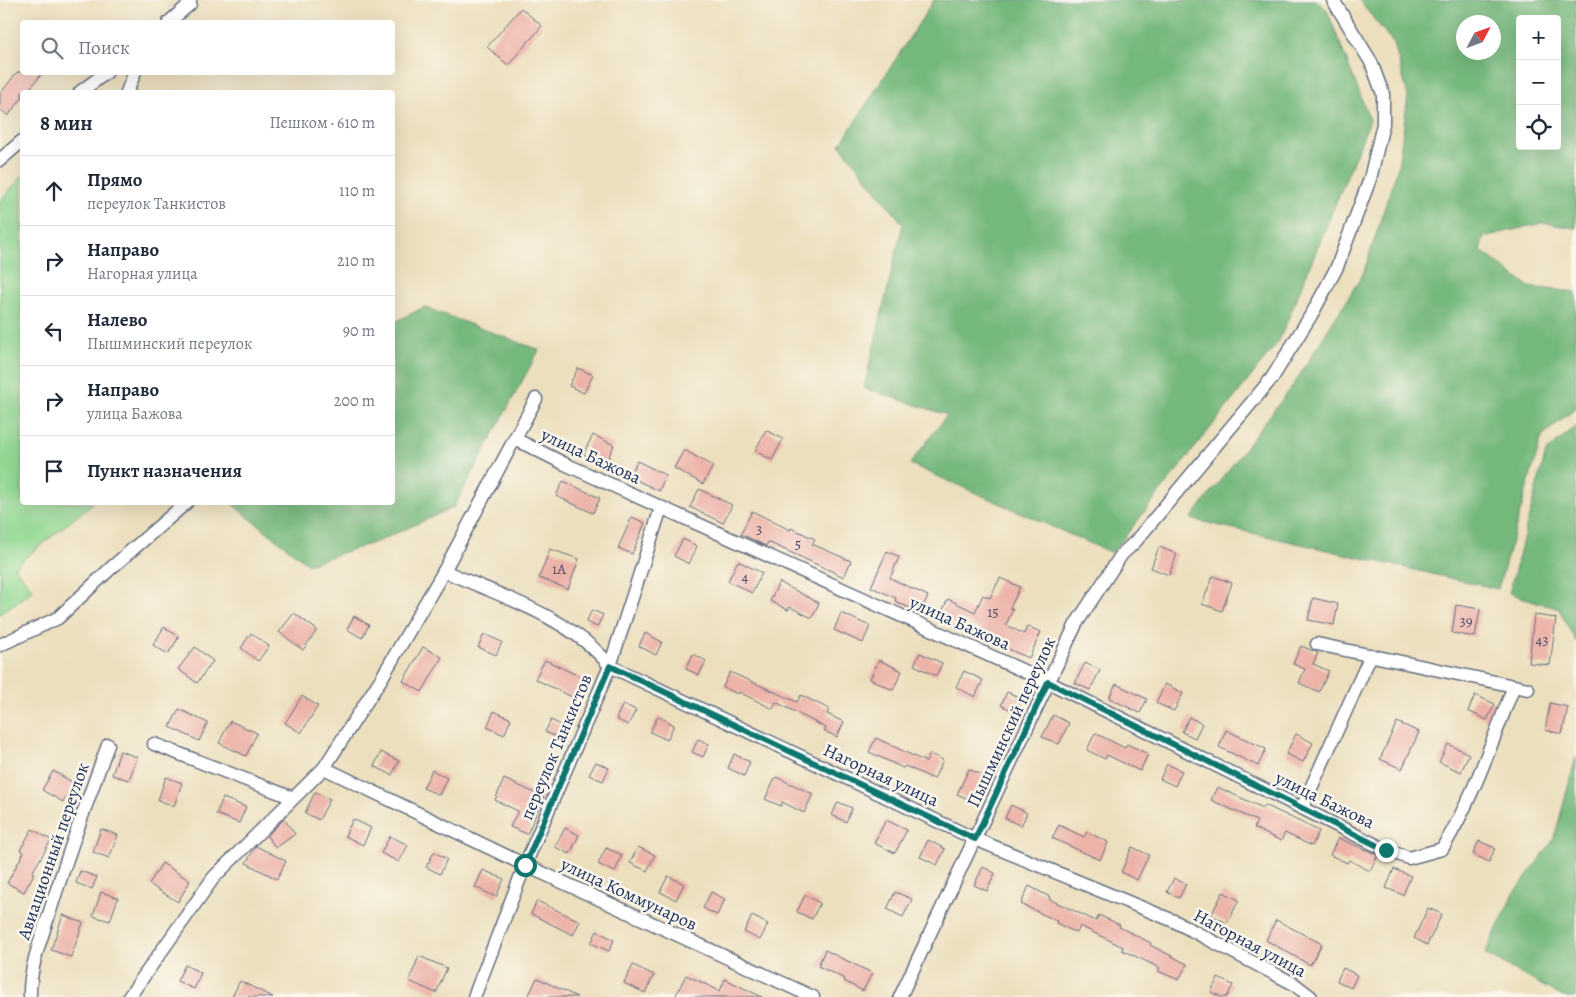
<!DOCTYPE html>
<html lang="ru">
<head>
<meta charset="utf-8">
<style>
  body { margin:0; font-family:Alegreya,serif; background:#f2f2f3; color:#1f2937 }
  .controls { position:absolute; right:15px; top:15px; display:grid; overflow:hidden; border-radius:5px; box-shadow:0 5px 20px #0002 }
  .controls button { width:45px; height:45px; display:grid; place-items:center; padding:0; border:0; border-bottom:1px solid #e0e1e3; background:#fff; color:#1f2937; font:25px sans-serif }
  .compass { position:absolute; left:1456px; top:15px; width:45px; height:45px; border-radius:50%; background:#fff; box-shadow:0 5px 20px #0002; rotate:49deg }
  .stop { position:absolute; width:15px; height:15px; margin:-11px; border:4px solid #0f766e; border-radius:50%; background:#fff }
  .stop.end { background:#0f766e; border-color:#fff; box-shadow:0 1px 5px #0008 }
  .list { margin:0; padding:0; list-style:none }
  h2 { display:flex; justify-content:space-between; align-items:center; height:65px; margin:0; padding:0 20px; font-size:21px }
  h2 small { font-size:16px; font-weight:400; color:#747a83 }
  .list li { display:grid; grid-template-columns:32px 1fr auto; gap:15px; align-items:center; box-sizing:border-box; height:70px; padding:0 20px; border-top:1px solid #e0e1e3 }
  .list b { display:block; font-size:19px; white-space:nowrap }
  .list p { margin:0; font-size:16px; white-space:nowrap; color:#747a83 }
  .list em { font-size:16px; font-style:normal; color:#747a83 }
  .icon { flex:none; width:28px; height:28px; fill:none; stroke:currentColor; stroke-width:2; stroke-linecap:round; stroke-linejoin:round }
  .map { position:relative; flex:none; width:1576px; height:997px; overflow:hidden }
  .search { position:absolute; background:#fff; box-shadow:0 5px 20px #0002; left:20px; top:20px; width:375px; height:55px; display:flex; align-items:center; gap:12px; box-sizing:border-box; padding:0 18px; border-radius:5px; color:#747a83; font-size:19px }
  .panel { position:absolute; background:#fff; box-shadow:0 5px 20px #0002; left:20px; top:90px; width:375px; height:415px; border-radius:5px }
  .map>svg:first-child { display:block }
</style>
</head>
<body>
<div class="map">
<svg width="1576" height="997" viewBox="0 0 1576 997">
  <rect width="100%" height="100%" fill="#fbf7ec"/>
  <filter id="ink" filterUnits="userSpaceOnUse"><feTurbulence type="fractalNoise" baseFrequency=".02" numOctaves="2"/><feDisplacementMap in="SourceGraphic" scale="10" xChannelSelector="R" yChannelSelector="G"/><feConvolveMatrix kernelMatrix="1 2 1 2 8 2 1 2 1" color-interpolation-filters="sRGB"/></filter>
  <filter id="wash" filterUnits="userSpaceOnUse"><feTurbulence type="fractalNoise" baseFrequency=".0096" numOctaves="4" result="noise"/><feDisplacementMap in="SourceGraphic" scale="20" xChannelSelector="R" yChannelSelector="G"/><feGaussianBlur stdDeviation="1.12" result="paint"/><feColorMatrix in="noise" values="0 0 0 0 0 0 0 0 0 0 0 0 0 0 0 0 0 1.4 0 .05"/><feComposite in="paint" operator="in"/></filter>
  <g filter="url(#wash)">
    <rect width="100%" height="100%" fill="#ecdfbd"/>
    <polygon fill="#92d892" stroke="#568478" points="22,176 22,502 93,503 14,567 33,590 0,614 0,201"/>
    <g fill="#75b87c" stroke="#48746d" fill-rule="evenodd">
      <polygon points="934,0 1316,0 1327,10 1370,120 1279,341 1112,553 910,464 947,415 864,388 903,224 840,145"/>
      <path d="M1359,0H1576V228L1542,223L1484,237L1480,250L1529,287L1576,292V408L1542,436L1498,589L1191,519L1294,384L1363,274L1398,167L1408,96L1394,44ZM1520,19H1557V146H1520ZM1494,22V52H1464V22Z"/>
      <polygon points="424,307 539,350 454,507 379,541 308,564 233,505 234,502 392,502 393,323"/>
      <polygon points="1576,426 1576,642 1559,609 1509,593 1546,452"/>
      <polygon points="1576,757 1576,997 1563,997 1485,954 1513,895 1554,839"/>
    </g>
    <g id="blocks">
      <g fill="#edb3a9">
        <polygon points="521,8 542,26 508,65 487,47"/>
        <polygon points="17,72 43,72 27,92 22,92 22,98 8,116 0,109 0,94"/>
        <polygon points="578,368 593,375 584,393 569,386"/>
        <polygon points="766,430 783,439 772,460 755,451"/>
        <polygon points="593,435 614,445 605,465 583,454"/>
        <polygon points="684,450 713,466 703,484 674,468"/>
        <polygon points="637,461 666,475 659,491 630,477"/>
        <polygon points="563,481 600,498 593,513 556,496"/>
        <polygon points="699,489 732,505 723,523 690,507"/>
        <polygon points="752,511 790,530 791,528 815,539 812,544 851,561 844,577 768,542 766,546 741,534"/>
        <polygon points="632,517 645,523 632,554 618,548"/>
        <polygon points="683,539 697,546 689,564 674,556"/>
        <polygon points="1159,547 1177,554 1169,575 1151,568"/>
        <polygon points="550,549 579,559 568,589 539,578"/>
        <polygon points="887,551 899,557 890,578 928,596 920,613 895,601 896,598 871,587"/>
        <polygon points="738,561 762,573 752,593 728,581"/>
        <polygon points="1213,576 1232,583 1222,611 1202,604"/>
        <polygon points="1000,578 1020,587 1010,608 1013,609 1006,625 1024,634 1027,626 1041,632 1029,658 999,645 998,647 982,640 986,632 963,620 960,626 940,616 948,599 975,612 983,595 990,598"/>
        <polygon points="779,582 819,603 812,618 790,607 788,610 770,601"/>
        <polygon points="1313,598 1338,604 1334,625 1308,620"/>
        <polygon points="1456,605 1480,609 1475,637 1452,633"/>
        <polygon points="592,610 603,615 597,627 586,622"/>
        <polygon points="294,613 317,630 303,650 279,632"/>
        <polygon points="841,613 870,626 863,643 834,630"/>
        <polygon points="1534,615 1556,618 1550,665 1529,663"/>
        <polygon points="354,616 369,625 362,638 347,629"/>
        <polygon points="164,627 179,637 168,654 153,645"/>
        <polygon points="251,633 269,646 258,661 241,648"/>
        <polygon points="645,633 662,642 656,655 639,646"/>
        <polygon points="484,634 502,642 496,655 478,647"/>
        <polygon points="1301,646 1318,653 1313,664 1329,671 1319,692 1299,683 1305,669 1293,664"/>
        <polygon points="195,647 213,661 197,683 178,669"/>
        <polygon points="423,647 442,657 422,692 403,681"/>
        <polygon points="920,653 942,663 936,676 914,665"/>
        <polygon points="693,654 706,661 699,675 686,669"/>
        <polygon points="545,660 583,678 574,698 535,679"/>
        <polygon points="879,660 902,671 893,690 870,679"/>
        <polygon points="1085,663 1100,670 1090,690 1075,683"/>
        <polygon points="964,671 983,680 975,697 956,687"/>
        <polygon points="730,672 797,702 801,695 829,709 827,714 844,722 837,737 824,731 826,728 776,702 773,709 739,692 738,694 723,687"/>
        <polygon points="1116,684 1147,699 1140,713 1109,698"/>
        <polygon points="1165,684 1183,693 1174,711 1156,703"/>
        <polygon points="1007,692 1022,699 1015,712 1001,705"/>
        <polygon points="1475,695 1495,704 1487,720 1468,711"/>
        <polygon points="302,696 318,706 301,733 285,723"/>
        <polygon points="1550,703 1568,707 1562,734 1545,730"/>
        <polygon points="623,704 636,710 628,725 616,719"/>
        <polygon points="179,709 208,723 199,741 170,727"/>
        <polygon points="494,711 511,719 504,735 487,727"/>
        <polygon points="1053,715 1069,723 1059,744 1042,737"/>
        <polygon points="658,716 674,725 667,740 650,732"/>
        <polygon points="1189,717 1202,724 1195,738 1182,732"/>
        <polygon points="551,720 565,727 559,738 545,732"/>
        <polygon points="230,721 257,733 246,756 219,743"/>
        <polygon points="1397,722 1419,732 1402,769 1380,759"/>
        <polygon points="1226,730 1266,749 1258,766 1219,747"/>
        <polygon points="1095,733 1125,748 1127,744 1148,754 1140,771 1107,755 1105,759 1087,750"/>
        <polygon points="1296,734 1313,743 1303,762 1286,754"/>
        <polygon points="876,738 926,762 930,754 943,760 934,779 905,766 903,768 869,752"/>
        <polygon points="698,739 709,744 703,757 692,752"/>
        <polygon points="1448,744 1469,754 1461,772 1439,762"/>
        <polygon points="120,751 137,757 129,780 112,775"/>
        <polygon points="381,752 399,761 392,775 374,766"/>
        <polygon points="734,754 750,762 744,776 728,768"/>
        <polygon points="596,762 609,768 603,781 589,775"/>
        <polygon points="1167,764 1182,771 1175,786 1160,779"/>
        <polygon points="969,769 986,777 975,802 957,794"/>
        <polygon points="432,770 447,778 439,795 423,788"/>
        <polygon points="53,771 74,783 63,802 42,790"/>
        <polygon points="166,777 182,783 174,806 158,800"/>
        <polygon points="776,777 813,794 804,813 782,802 781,806 765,799"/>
        <polygon points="504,779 544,797 527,834 510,827 518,811 495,800"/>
        <polygon points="1217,787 1263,808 1265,805 1319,831 1312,846 1285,833 1281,841 1254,828 1257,821 1211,800"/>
        <polygon points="315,792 330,799 319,820 305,813"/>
        <polygon points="223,798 246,807 239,823 216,814"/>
        <polygon points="838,802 852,808 846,822 832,815"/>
        <polygon points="1011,805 1027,813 1021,826 1005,818"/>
        <polygon points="284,819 295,834 276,848 267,836"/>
        <polygon points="353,819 371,828 363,845 345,836"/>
        <polygon points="886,820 907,830 895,853 874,843"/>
        <polygon points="1059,825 1084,837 1087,832 1108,842 1100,860 1052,838"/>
        <polygon points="565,828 579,835 570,854 555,847"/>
        <polygon points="32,829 51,840 32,873 34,874 24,892 7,883 24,852 20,850"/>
        <polygon points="101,829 118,835 109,858 93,852"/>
        <polygon points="390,836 408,845 399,862 381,853"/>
        <polygon points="1338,838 1378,855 1370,871 1349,860 1347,863 1330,855"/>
        <polygon points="928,840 945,849 937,865 920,857"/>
        <polygon points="1479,841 1495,848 1489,862 1473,854"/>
        <polygon points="256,846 286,861 277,879 246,863"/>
        <polygon points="638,847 655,855 647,871 630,863"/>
        <polygon points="1132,847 1149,855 1137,880 1121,872"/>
        <polygon points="606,848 622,855 615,872 598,864"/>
        <polygon points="434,852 447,859 440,874 426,867"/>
        <polygon points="162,863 190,881 178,902 149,884"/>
        <polygon points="983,867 995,873 987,891 974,885"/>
        <polygon points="1394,869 1411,876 1403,895 1386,888"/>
        <polygon points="483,870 504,879 496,897 475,887"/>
        <polygon points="80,871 97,877 92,889 76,883"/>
        <polygon points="668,876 684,884 676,900 660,892"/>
        <polygon points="1174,878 1186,884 1179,898 1167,892"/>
        <polygon points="1029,886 1050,897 1049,899 1096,921 1099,915 1120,925 1119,927 1151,943 1150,945 1187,964 1179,980 1158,971 1160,968 1122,950 1123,947 1080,926 1077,933 1056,923 1057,921 1021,904"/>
        <polygon points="101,892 118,898 110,921 93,916"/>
        <polygon points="711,892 725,899 717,915 703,908"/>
        <polygon points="895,892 912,899 903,917 887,909"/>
        <polygon points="1223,892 1239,900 1227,923 1211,915"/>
        <polygon points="805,895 820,903 812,919 797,912"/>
        <polygon points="537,901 580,921 573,935 531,914"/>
        <polygon points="1428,908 1442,914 1427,945 1414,938"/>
        <polygon points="63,915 83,923 71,957 51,950"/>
        <polygon points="752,916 768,924 760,940 744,932"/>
        <polygon points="1276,920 1322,944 1310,965 1266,940"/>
        <polygon points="597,931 614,940 609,951 591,943"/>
        <polygon points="825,950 872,973 863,991 844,981 845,979 818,966"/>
        <polygon points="419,956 447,968 436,993 409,981"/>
        <polygon points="185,965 201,973 194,989 177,981"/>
        <polygon points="633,965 654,975 645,993 624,983"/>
        <polygon points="1343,968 1357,975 1351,988 1337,981"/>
        <polygon points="686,975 720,991 725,979 762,997 675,997"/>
        <polygon points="537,978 577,997 528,997"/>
        <polygon points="1218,978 1233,985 1227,997 1222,997 1211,992"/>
        <polygon points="240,981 273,997 232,997"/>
      </g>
    </g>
  </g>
  <g filter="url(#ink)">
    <use href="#blocks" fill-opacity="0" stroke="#646d7f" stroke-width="1"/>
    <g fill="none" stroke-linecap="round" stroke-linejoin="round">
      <g stroke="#646d7f" stroke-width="15">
        <g id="minor">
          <polyline points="169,22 190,4 190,0"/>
          <polyline points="80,92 107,72"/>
          <polyline points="127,92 135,72"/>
          <polyline points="0,160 22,141"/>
          <path d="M515,439L565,464L1048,682L1386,850L1409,858L1442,849C1473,799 1492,741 1514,686"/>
          <path d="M444,571C499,595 572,618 610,666L975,839L1174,921L1294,984L1311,997"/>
          <polyline points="1317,644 1528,689"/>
          <polyline points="0,645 58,618 110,569 187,502"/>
          <polyline points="154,744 293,798"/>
          <polyline points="324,768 525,865 813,997"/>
          <polyline points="1302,808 1371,655"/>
          <path d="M30,997C29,967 42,937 51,908C68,853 88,799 108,745"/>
          <polyline points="129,997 214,877 324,768 381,679 444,571 536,399"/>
          <polyline points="474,997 525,865 610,666 661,508"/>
          <polyline points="900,997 1076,624 1122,554 1135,542 1272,378 1313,312 1337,267 1370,179 1383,124 1383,94 1371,62 1333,0"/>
        </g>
      </g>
      <use href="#minor" stroke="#fff" stroke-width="12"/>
    </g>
  </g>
  <g fill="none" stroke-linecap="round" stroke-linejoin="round" filter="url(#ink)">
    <polyline stroke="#0f766e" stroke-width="6" points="525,865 610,666 975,839 1048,682 1386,850"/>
  </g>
  <g text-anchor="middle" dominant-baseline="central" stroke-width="5" stroke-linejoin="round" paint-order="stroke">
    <g font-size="15" fill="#505071">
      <text x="759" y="529">3</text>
      <text x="798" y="544">5</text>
      <text x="559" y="569">1А</text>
      <text x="745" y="577">4</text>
      <text x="993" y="612">15</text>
      <text x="1466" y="621">39</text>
      <text x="1542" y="640">43</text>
    </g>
    <g font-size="18" fill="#1b2f5e" stroke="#fbf7ec">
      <text transform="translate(591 456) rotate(25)">улица Бажова</text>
      <text transform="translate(960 623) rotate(24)">улица Бажова</text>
      <text transform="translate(1011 722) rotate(-65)">Пышминский переулок</text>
      <text transform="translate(556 747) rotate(-67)">переулок Танкистов</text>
      <text transform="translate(881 775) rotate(25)">Нагорная улица</text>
      <text transform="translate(1325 800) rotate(26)">улица Бажова</text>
      <text transform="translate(53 851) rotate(-71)">Авиационный переулок</text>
      <text transform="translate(629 894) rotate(25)">улица Коммунаров</text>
      <text transform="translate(1250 943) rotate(28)">Нагорная улица</text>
    </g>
  </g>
</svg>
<div class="controls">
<button>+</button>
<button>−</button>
<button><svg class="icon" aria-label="locate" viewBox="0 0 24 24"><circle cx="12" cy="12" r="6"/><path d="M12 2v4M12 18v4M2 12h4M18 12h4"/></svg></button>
</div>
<svg class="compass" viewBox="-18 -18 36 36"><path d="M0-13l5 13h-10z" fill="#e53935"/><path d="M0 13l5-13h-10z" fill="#747a83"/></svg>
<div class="stop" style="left:525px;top:865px"></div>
<div class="stop end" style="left:1386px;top:850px"></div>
<div class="search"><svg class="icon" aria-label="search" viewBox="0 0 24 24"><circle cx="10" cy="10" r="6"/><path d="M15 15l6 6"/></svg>Поиск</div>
<section class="panel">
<h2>8 мин<small>Пешком · 610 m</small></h2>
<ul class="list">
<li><svg class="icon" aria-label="ahead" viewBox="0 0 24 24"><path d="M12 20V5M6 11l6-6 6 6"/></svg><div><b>Прямо</b><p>переулок Танкистов</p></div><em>110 m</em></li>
<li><svg class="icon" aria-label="right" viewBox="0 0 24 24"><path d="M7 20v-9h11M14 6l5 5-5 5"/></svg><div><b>Направо</b><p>Нагорная улица</p></div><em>210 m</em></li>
<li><svg class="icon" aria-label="left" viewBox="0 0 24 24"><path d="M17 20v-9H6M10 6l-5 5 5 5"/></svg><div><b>Налево</b><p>Пышминский переулок</p></div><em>90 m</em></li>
<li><svg class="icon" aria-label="right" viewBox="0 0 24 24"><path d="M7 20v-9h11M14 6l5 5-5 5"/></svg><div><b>Направо</b><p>улица Бажова</p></div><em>200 m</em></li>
<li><svg class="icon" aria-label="arrive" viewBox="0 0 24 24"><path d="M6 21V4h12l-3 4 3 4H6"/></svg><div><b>Пункт назначения</b></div></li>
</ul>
</section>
</div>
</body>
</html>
